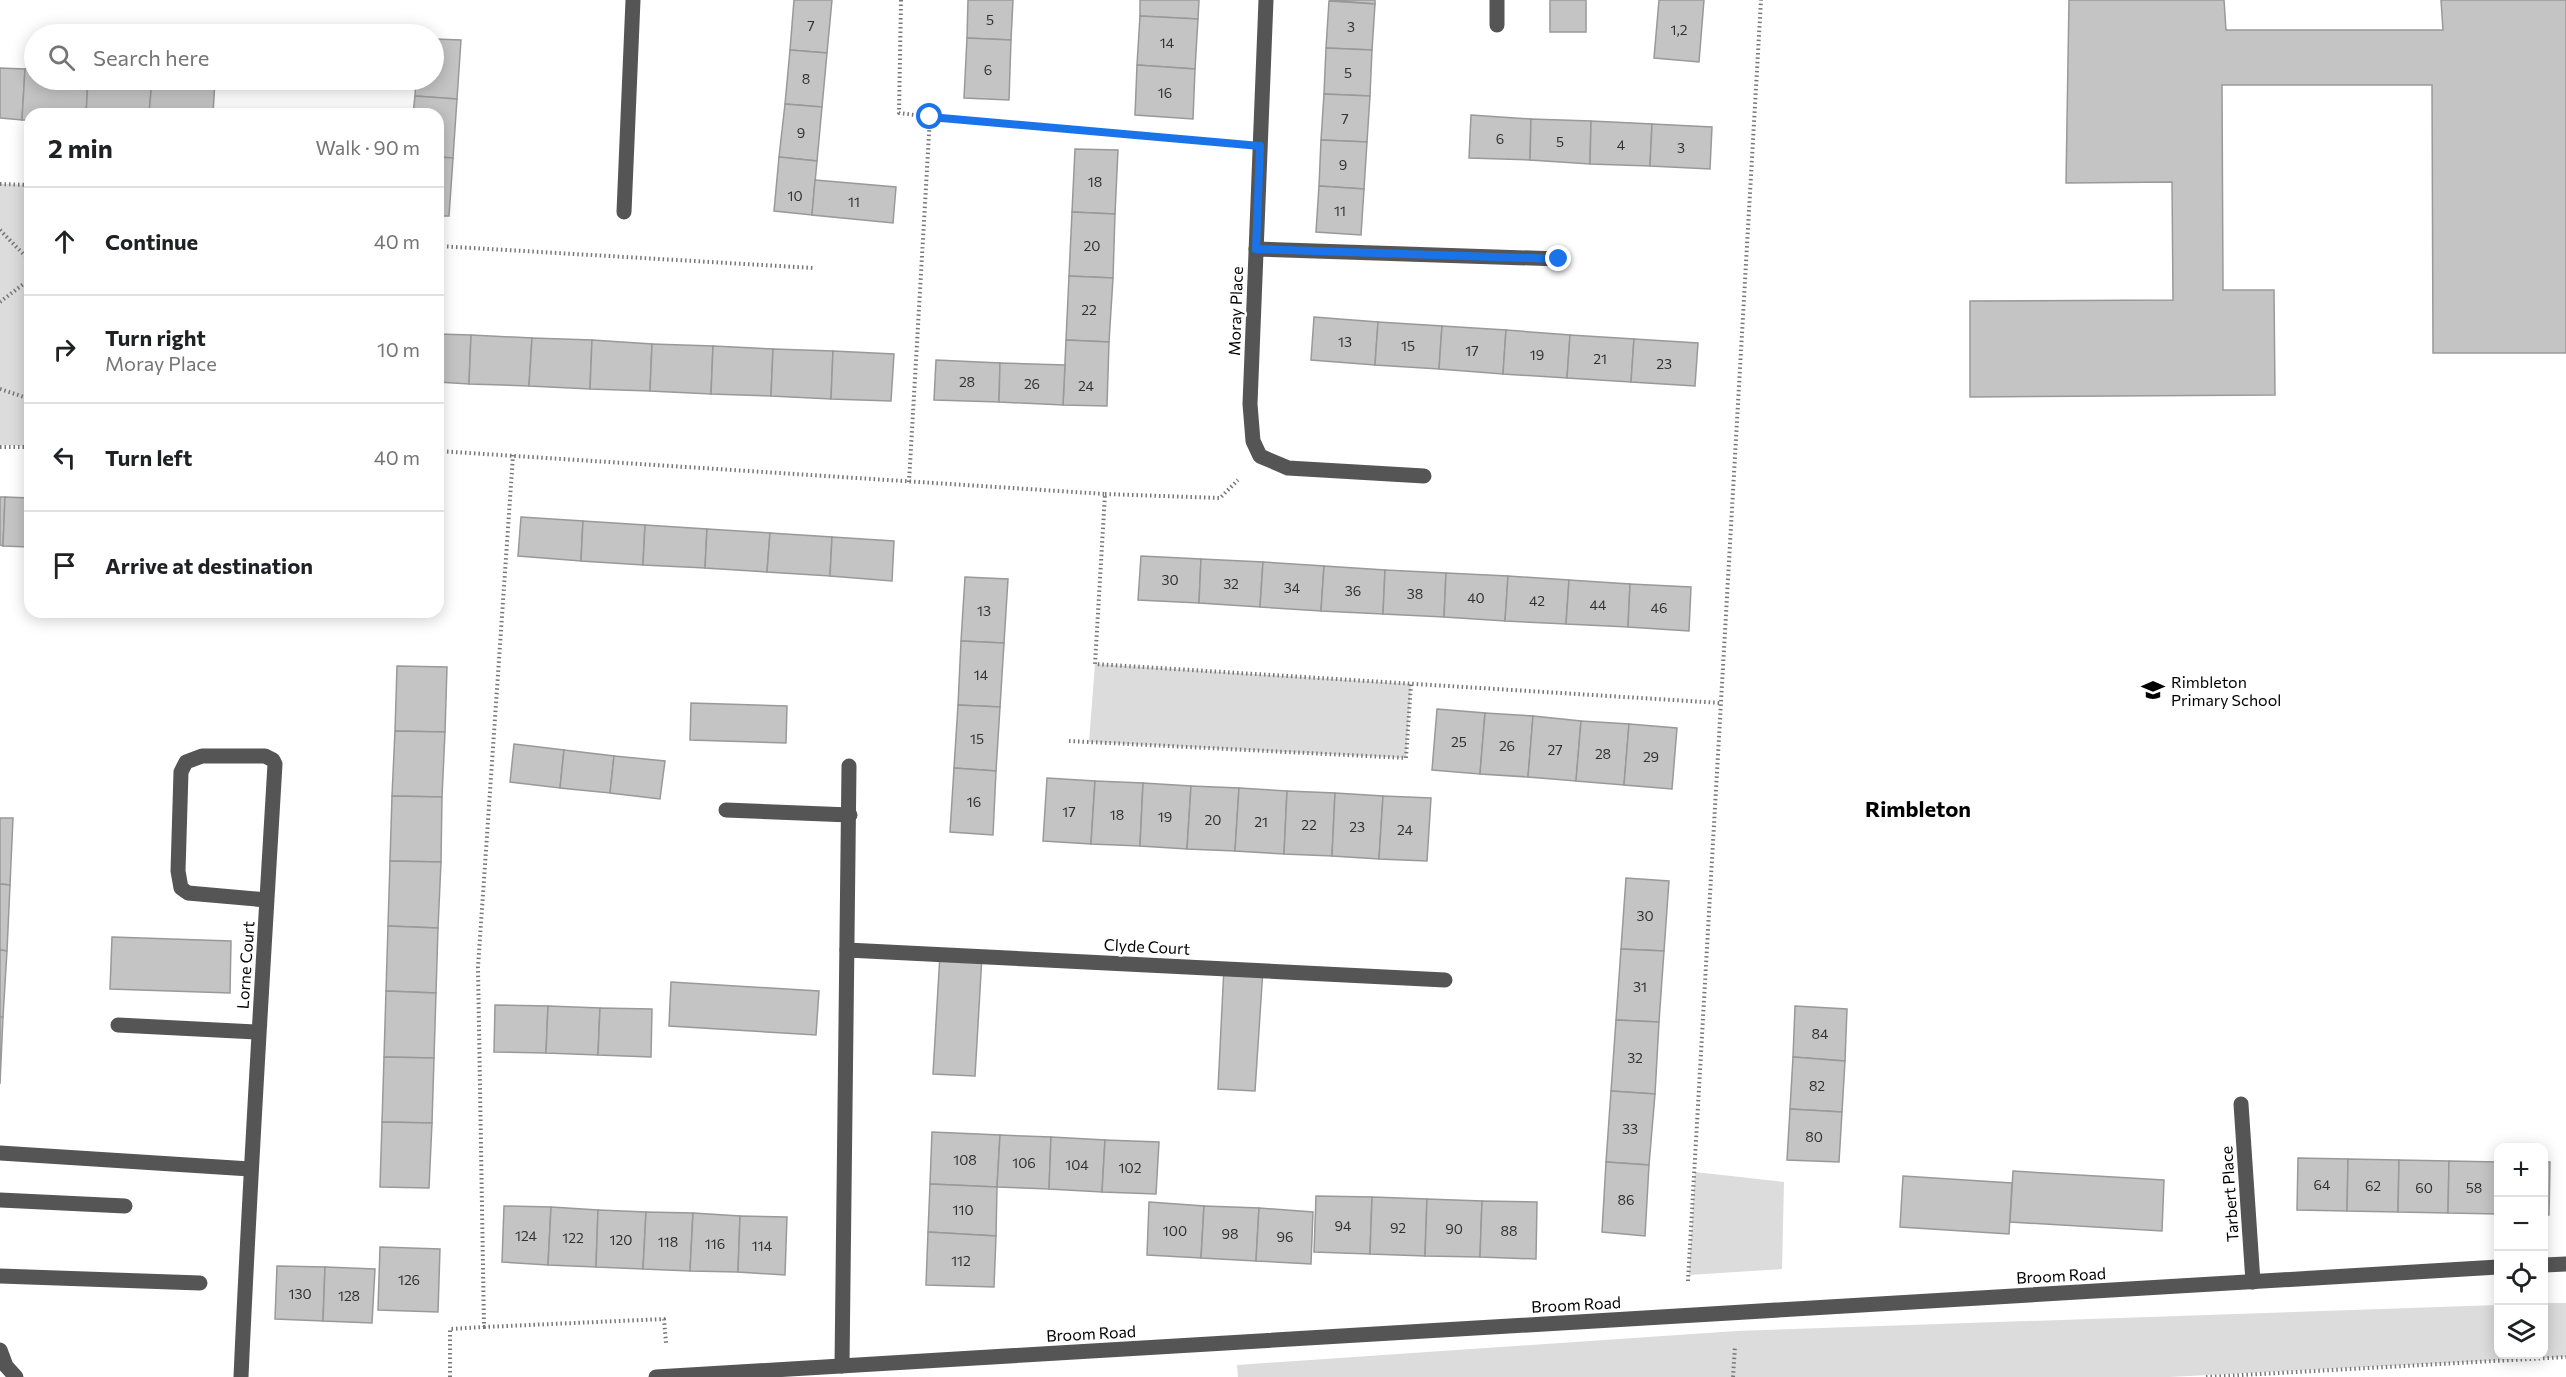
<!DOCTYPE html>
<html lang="en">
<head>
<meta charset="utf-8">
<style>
  body { margin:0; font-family:Commissioner,sans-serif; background:#f6f6f6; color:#202124 }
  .controls { position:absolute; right:18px; bottom:18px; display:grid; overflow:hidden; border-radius:12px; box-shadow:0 3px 15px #0003 }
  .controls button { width:54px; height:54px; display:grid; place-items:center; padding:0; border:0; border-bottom:2px solid #e0e0e0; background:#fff; color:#202124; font:30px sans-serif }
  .stop { position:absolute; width:18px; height:18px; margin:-14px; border:4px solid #1a73e8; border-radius:50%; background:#fff }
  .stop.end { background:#1a73e8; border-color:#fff; box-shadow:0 2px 6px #0008 }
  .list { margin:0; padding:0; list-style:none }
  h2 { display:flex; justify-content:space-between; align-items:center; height:78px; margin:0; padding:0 24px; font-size:26px }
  h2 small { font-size:20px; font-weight:400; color:#757577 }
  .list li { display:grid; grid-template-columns:39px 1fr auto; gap:18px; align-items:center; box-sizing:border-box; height:108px; padding:0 24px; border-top:2px solid #e0e0e0 }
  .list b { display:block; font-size:22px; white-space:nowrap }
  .list p { margin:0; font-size:20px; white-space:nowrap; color:#757577 }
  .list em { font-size:20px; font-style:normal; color:#757577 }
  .icon { flex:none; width:33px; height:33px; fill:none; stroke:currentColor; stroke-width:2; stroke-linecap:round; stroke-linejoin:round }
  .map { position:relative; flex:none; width:2566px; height:1377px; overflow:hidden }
  .search { position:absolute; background:#fff; box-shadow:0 3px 15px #0003; left:24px; top:24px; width:420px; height:66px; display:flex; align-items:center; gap:15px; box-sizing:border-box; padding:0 21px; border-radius:33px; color:#757577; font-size:22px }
  .panel { position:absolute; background:#fff; box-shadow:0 3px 15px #0003; left:24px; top:108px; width:420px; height:510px; border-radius:18px }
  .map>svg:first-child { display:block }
</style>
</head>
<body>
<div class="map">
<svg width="2566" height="1377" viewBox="0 0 2566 1377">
  <rect width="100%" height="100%" fill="#fff"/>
  <g fill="#dcdcdc">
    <polygon points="0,184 30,185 30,446 0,445"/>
    <polygon points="1095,664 1411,684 1406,758 1089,742"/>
    <polygon points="1695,1172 1784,1182 1782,1269 1689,1275"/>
    <polygon points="2544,1303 2566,1303 2566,1357 2169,1377 1238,1377 1237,1365 1736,1331 2498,1305 2498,1354 2544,1354"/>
  </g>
  <g fill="#c4c4c4" stroke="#999" stroke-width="1.5">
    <polygon points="794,0 832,0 827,53 790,50"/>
    <polygon points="968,0 1013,0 1011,40 967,38"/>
    <polygon points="1140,0 1199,0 1198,19 1140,16"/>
    <polygon points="1329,0 1375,0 1375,4"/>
    <rect x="1550" y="0" width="36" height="32"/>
    <polygon points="1659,0 1704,0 1699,62 1654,58"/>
    <polygon points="2069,0 2224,0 2226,30 2443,30 2441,0 2566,0 2566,353 2433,353 2432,85 2222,85 2223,290 2274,290 2275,395 1970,397 1970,301 2173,300 2172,182 2066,183"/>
    <polygon points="1329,1 1375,4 1372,50 1326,48"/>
    <polygon points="1140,16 1198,19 1195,69 1137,65"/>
    <polygon points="219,25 285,30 285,34 218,34"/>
    <polygon points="285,30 352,34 285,34"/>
    <polygon points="967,38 1011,40 1009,100 964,98"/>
    <polygon points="434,39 461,40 457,99 415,96 416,80 434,80"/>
    <polygon points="1326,48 1372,50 1370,96 1324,94"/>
    <polygon points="790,50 827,53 822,107 785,104"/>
    <polygon points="1137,65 1195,69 1193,119 1135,115"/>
    <polygon points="0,68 25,69 22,120 0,118"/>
    <polygon points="25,69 34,69 34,80 88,80 86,114 30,114 30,120 22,120"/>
    <polygon points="88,80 152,80 149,114 86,114"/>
    <polygon points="152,80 215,80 213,114 149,114"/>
    <polygon points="282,80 349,80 349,84"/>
    <polygon points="349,80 416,80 415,88 349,84"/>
    <polygon points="1324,94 1370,96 1367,142 1321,140"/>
    <polygon points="415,96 457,99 453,158 438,157 438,114 413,114"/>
    <polygon points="785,104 822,107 817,161 779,157"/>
    <polygon points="1471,115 1531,119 1530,160 1469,158"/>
    <polygon points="1531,119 1591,121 1590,164 1530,160"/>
    <polygon points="1591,121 1652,124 1650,166 1590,164"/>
    <polygon points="1652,124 1712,127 1710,169 1650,166"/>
    <polygon points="1321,140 1367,142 1364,189 1319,186"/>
    <polygon points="1075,149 1118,150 1115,214 1072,212"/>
    <polygon points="438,157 453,158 449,216 438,216"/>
    <polygon points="779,157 817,161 812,215 774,211"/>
    <polygon points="815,180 896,187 893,223 812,215"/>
    <polygon points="1319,186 1364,189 1361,235 1316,232"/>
    <polygon points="1072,212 1115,214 1113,278 1069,276"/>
    <polygon points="1069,276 1113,278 1109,342 1066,340"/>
    <polygon points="1314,317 1378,322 1375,365 1311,360"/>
    <polygon points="1378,322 1442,326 1439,369 1375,365"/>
    <polygon points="1442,326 1506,330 1503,374 1439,369"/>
    <polygon points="1506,330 1570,335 1567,378 1503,374"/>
    <polygon points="438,334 471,335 469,384 438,382"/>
    <polygon points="471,335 532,338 529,386 469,384"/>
    <polygon points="1570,335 1634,339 1631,382 1567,378"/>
    <polygon points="532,338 592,340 590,389 529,386"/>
    <polygon points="1634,339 1698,343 1695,386 1631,382"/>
    <polygon points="592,340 652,344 650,391 590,389"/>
    <polygon points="1066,340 1109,342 1107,406 1063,405"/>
    <polygon points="652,344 713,346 711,394 650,391"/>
    <polygon points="713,346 773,349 771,396 711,394"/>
    <polygon points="773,349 833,351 831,399 771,396"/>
    <polygon points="833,351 894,354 891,401 831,399"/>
    <polygon points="936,360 1000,363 999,402 934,400"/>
    <polygon points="1000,363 1065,365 1063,405 999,402"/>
    <polygon points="0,497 5,497 3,546 0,545"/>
    <polygon points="5,497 30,498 30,547 3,546"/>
    <polygon points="521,517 583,521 581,561 518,556"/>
    <polygon points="583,521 645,525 643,565 581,561"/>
    <polygon points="645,525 707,529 705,568 643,565"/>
    <polygon points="707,529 770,533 767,572 705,568"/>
    <polygon points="770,533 832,537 830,576 767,572"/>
    <polygon points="832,537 894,541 892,581 830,576"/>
    <polygon points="1141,556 1201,559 1199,603 1138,600"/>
    <polygon points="1201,559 1263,562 1260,607 1199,603"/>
    <polygon points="1263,562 1324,566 1321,611 1260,607"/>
    <polygon points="1324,566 1385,570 1383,614 1321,611"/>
    <polygon points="1385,570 1446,573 1444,617 1383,614"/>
    <polygon points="1446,573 1508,576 1505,621 1444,617"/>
    <polygon points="1508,576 1569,580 1566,624 1505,621"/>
    <polygon points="965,577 1008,579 1004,643 961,641"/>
    <polygon points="1569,580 1630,584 1628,627 1566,624"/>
    <polygon points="1630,584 1691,587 1689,631 1628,627"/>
    <polygon points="961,641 1004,643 1000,707 958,705"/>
    <polygon points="397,666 447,667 445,732 395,731"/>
    <polygon points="691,703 787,706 786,743 690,740"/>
    <polygon points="958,705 1000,707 996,771 954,768"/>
    <polygon points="1437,709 1485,713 1480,774 1432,770"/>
    <polygon points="1485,713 1533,716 1528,777 1480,774"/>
    <polygon points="1533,716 1581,721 1576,781 1528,777"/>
    <polygon points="1581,721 1629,724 1624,785 1576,781"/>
    <polygon points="1629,724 1677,728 1672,789 1624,785"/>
    <polygon points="395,731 445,732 442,797 392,796"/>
    <polygon points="514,744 564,750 560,788 510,782"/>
    <polygon points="564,750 614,756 610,793 560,788"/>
    <polygon points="614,756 665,761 660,799 610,793"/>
    <polygon points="954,768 996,771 993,835 950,832"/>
    <polygon points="1047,778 1095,781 1091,844 1043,841"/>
    <polygon points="1095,781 1143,783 1140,846 1091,844"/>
    <polygon points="1143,783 1191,786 1187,849 1140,846"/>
    <polygon points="1191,786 1239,788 1235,851 1187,849"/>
    <polygon points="1239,788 1287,791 1284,854 1235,851"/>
    <polygon points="1287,791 1335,793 1332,856 1284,854"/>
    <polygon points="1335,793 1383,796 1379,859 1332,856"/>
    <polygon points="392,796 442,797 441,862 390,861"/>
    <polygon points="1383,796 1431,798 1427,861 1379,859"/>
    <polygon points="0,818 13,818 10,885 0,884"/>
    <polygon points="390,861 441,862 438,928 388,926"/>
    <polygon points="1626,878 1669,881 1664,951 1621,949"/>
    <polygon points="0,884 10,885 7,951 0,950"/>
    <polygon points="388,926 438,928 436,993 386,991"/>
    <polygon points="112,937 231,941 230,993 110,989"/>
    <polygon points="1621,949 1664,951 1659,1022 1616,1020"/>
    <polygon points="0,950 7,951 3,1017 0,1017"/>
    <polygon points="940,954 982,956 975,1076 933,1074"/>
    <polygon points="1224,967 1263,969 1255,1091 1218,1089"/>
    <polygon points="671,982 819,991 816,1035 669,1026"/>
    <polygon points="386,991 436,993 434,1058 384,1057"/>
    <polygon points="495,1005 548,1006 546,1053 494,1052"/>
    <polygon points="548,1006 600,1008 598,1055 546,1053"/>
    <polygon points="1795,1006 1847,1009 1845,1061 1793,1057"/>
    <polygon points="600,1008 652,1009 651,1057 598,1055"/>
    <polygon points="0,1017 3,1017 0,1084"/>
    <polygon points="1616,1020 1659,1022 1655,1094 1611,1091"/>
    <polygon points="384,1057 434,1058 432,1123 382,1122"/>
    <polygon points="1793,1057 1845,1061 1842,1112 1790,1109"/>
    <polygon points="1611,1091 1655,1094 1649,1165 1606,1162"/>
    <polygon points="1790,1109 1842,1112 1839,1162 1787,1160"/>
    <polygon points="382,1122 432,1123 429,1188 380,1187"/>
    <polygon points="932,1132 1000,1135 997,1187 930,1184"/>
    <polygon points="1000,1135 1051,1137 1049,1189 997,1187"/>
    <polygon points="1051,1137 1105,1140 1102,1192 1049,1189"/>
    <polygon points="1105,1140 1159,1142 1156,1194 1102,1192"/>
    <polygon points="2298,1158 2348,1159 2347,1211 2297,1210"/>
    <polygon points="2348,1159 2399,1160 2398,1212 2347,1211"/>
    <polygon points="2399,1160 2449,1161 2448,1213 2398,1212"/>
    <polygon points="2449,1161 2498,1162 2498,1214 2448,1213"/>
    <polygon points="1606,1162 1649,1165 1645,1236 1602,1232"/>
    <polygon points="2544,1162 2550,1162 2549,1215 2544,1215"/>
    <polygon points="2013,1171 2164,1180 2162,1231 2010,1222"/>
    <polygon points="1903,1176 2012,1183 2009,1234 1900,1227"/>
    <polygon points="930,1184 997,1187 996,1236 928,1232"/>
    <polygon points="1316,1196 1372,1197 1370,1254 1314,1252"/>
    <polygon points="1372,1197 1427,1199 1425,1256 1370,1254"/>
    <polygon points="1427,1199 1482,1201 1480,1257 1425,1256"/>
    <polygon points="1482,1201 1537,1202 1536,1259 1480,1257"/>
    <polygon points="1149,1202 1204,1206 1201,1258 1147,1255"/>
    <polygon points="504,1206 551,1207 548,1265 502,1262"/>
    <polygon points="1204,1206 1259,1208 1256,1261 1201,1258"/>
    <polygon points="551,1207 598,1210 596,1267 548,1265"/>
    <polygon points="1259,1208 1313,1212 1311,1264 1256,1261"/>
    <polygon points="598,1210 646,1212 643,1269 596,1267"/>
    <polygon points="646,1212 693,1213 690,1271 643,1269"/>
    <polygon points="693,1213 740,1216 738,1272 690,1271"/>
    <polygon points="740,1216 787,1217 785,1275 738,1272"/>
    <polygon points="928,1232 996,1236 994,1287 926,1285"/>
    <polygon points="380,1247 440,1249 438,1312 378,1310"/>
    <polygon points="277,1266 325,1267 323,1321 275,1319"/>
    <polygon points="325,1267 375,1269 372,1323 323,1321"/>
  </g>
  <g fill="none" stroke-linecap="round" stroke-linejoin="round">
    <g stroke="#777" stroke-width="4" stroke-dasharray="1.5 3" stroke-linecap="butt">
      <polyline points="901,0 899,113 930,117 909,482"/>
      <polyline points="930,117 1226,143"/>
      <polyline points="0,184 30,185"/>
      <polyline points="0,230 30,261"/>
      <polyline points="438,246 813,268"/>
      <polyline points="0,302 30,279"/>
      <polyline points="0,389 30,399"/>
      <polyline points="0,447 30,447"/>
      <polyline points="438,451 1105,494 1095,664 1721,703"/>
      <polyline points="1105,494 1220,498 1238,480"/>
      <polyline points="1069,741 1406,758 1411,684"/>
      <polyline points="1688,1281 1761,0"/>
      <polyline points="484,1327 664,1319 666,1343"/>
      <polyline points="450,1377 450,1329 484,1327 478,967 513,455"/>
      <polyline points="1733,1377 1735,1346"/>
      <polyline points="2206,1377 2566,1357"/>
    </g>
    <g stroke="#555" stroke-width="15">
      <polyline points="1266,0 1250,404 1253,441 1260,456 1288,468 1424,476"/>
      <polyline points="1497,25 1497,0"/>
      <polyline points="624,212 633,0"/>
      <polyline points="1256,249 1559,259"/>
      <polyline points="726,810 850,815"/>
      <polyline points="847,950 1445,980"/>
      <polyline points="118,1025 258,1032"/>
      <polyline points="2241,1104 2253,1282"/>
      <polyline points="0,1153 250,1169"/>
      <polyline points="0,1200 125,1206"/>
      <polyline points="2544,1265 2566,1264"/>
      <polyline points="0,1276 200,1283"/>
      <polyline points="0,1350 6,1366 16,1377"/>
      <polyline points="842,1366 849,766"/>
      <path d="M241,1377C250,1172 263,968 275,764L273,760L265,756H202L186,762L181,772L178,871L181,888L188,893L267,900"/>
      <polyline points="656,1377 2498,1267"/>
    </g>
  </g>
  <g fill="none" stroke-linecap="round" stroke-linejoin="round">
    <polyline stroke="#1a73e8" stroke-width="8" points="930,117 1260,146 1256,249 1559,259"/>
  </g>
  <defs>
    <g id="school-bare" transform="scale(1.8)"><path d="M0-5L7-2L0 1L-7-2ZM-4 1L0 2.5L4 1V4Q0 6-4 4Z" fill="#000" stroke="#fff" stroke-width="2.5" paint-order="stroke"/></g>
  </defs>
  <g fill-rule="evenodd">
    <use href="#school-bare" x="2153" y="690"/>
  </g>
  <g text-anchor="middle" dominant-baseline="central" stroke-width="5" stroke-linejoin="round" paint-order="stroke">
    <g font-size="14" fill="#313131">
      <text x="990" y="19">5</text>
      <text x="811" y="25">7</text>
      <text x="1351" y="26">3</text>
      <text x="1679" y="29">1,2</text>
      <text x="1167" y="42">14</text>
      <text x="988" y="69">6</text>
      <text x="1348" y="72">5</text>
      <text x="806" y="78">8</text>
      <text x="1165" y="92">16</text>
      <text x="1345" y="118">7</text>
      <text x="801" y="132">9</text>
      <text x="1500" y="138">6</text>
      <text x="1560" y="141">5</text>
      <text x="1621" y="144">4</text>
      <text x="1681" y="147">3</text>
      <text x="1343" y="164">9</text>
      <text x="1095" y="181">18</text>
      <text x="795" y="195">10</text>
      <text x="854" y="201">11</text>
      <text x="1340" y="210">11</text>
      <text x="1092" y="245">20</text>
      <text x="1089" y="309">22</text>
      <text x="1345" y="341">13</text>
      <text x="1408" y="345">15</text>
      <text x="1472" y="350">17</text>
      <text x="1537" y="354">19</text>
      <text x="1600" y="358">21</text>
      <text x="1664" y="363">23</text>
      <text x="967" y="381">28</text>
      <text x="1032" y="383">26</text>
      <text x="1086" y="385">24</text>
      <text x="1170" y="579">30</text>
      <text x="1231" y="583">32</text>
      <text x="1292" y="587">34</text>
      <text x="1353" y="590">36</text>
      <text x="1415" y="593">38</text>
      <text x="1476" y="597">40</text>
      <text x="1537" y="600">42</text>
      <text x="1598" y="604">44</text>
      <text x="1659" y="607">46</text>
      <text x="984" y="610">13</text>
      <text x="981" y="674">14</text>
      <text x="977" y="738">15</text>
      <text x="1459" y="741">25</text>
      <text x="1507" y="745">26</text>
      <text x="1555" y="749">27</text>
      <text x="1603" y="753">28</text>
      <text x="1651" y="756">29</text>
      <text x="974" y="801">16</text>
      <text x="1069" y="811">17</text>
      <text x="1117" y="814">18</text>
      <text x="1165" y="816">19</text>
      <text x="1213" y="819">20</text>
      <text x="1261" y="821">21</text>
      <text x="1309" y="824">22</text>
      <text x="1357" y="826">23</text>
      <text x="1405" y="829">24</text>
      <text x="1645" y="915">30</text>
      <text x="1640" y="986">31</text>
      <text x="1820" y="1033">84</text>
      <text x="1635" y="1057">32</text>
      <text x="1817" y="1085">82</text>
      <text x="1630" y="1128">33</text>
      <text x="1814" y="1136">80</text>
      <text x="965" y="1159">108</text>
      <text x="1024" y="1162">106</text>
      <text x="1077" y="1164">104</text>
      <text x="1130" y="1167">102</text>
      <text x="2322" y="1184">64</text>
      <text x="2373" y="1185">62</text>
      <text x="2424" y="1187">60</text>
      <text x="2474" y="1187">58</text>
      <text x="1626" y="1199">86</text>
      <text x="963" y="1209">110</text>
      <text x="1343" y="1225">94</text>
      <text x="1398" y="1227">92</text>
      <text x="1454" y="1228">90</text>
      <text x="1175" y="1230">100</text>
      <text x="1509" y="1230">88</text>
      <text x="1230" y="1233">98</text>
      <text x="526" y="1235">124</text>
      <text x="1285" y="1236">96</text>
      <text x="573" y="1237">122</text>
      <text x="621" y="1239">120</text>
      <text x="668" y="1241">118</text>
      <text x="715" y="1243">116</text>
      <text x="762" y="1245">114</text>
      <text x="961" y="1260">112</text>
      <text x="409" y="1279">126</text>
      <text x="300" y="1293">130</text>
      <text x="349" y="1295">128</text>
    </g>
    <g font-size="16" fill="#000" stroke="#fff">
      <text transform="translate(1235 311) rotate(-88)">Moray Place</text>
      <text transform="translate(1147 946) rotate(3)">Clyde Court</text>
      <text transform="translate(245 965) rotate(-86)">Lorne Court</text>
      <text transform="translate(2229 1194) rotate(-94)">Tarbert Place</text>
      <text transform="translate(2061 1275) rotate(-3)">Broom Road</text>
      <text transform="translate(1576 1304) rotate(-3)">Broom Road</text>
      <text transform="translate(1091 1333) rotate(-3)">Broom Road</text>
    </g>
    <g font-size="16" fill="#000" stroke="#fff" text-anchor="start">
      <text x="2171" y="681">Rimbleton<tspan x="2171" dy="18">Primary School</tspan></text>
    </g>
    <g font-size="22" font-weight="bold" fill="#000" stroke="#fff">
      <text x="1918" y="808">Rimbleton</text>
    </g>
  </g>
</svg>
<div class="controls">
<button>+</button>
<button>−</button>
<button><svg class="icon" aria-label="locate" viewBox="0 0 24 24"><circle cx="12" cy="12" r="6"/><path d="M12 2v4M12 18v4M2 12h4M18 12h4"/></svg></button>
<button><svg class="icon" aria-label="layers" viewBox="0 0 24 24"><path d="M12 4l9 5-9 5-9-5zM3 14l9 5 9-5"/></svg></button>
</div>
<div class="stop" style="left:930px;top:117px"></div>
<div class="stop end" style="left:1559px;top:259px"></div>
<div class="search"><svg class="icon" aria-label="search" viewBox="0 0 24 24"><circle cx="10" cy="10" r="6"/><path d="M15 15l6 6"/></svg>Search here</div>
<section class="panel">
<h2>2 min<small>Walk · 90 m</small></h2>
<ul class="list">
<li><svg class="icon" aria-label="ahead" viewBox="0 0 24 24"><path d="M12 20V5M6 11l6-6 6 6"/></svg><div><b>Continue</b></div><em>40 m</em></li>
<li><svg class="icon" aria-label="right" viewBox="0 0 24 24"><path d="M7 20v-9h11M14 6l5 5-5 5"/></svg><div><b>Turn right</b><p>Moray Place</p></div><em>10 m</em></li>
<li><svg class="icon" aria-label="left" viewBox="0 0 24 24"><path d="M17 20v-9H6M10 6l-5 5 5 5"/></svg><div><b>Turn left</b></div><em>40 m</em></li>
<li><svg class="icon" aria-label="arrive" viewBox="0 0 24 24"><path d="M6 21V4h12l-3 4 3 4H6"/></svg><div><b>Arrive at destination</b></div></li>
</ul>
</section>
</div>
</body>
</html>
